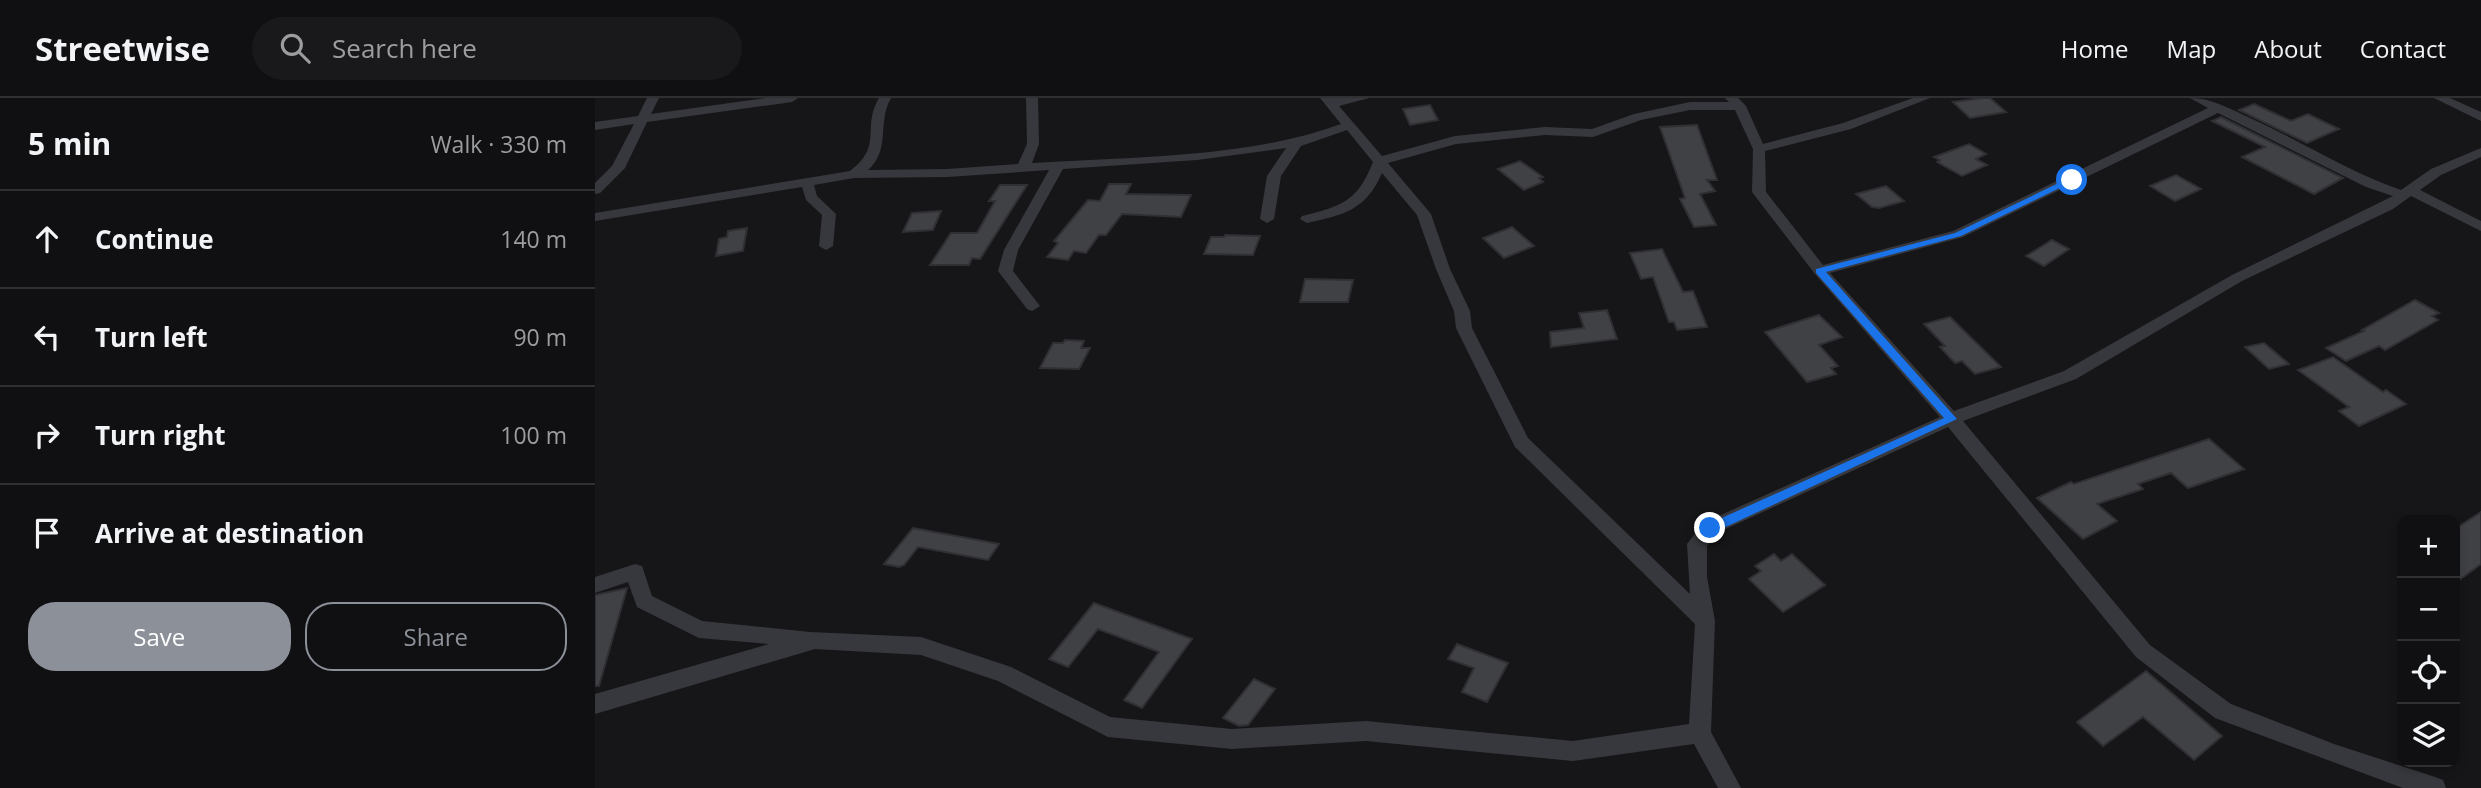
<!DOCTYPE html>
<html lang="en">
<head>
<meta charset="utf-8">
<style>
  body { margin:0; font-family:"Open Sans",sans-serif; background:#19191b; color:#f1f3f6 }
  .controls { position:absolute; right:21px; bottom:21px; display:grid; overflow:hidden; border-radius:14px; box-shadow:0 4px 10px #0003 }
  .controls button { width:63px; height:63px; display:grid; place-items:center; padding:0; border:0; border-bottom:2px solid #303032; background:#101012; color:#f1f3f6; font:35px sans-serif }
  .stop { position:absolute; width:21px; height:21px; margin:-16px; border:5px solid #1a73e8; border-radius:50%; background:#fff }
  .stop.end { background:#1a73e8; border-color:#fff; box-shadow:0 2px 7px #0008 }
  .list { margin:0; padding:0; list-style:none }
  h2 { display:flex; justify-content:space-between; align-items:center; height:91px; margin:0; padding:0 28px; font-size:30px }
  h2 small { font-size:23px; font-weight:400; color:#9c9d9f }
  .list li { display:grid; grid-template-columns:46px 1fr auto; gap:21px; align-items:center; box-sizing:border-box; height:98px; padding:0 28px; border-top:2px solid #303032 }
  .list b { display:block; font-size:26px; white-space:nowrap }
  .list em { font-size:23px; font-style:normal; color:#9c9d9f }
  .actions { display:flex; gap:14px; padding:21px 28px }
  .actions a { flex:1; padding:16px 0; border:2px solid #8c9099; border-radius:28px; text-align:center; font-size:24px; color:#8c9099 }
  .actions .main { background:#8c9099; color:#fff }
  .icon { flex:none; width:38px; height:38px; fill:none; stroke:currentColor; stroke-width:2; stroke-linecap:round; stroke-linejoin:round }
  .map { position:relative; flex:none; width:1886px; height:690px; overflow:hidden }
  header { display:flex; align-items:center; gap:42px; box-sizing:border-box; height:98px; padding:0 35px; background:#101012; border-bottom:2px solid #303032 }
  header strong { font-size:33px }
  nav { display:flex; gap:38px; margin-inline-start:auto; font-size:24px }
  .search { width:490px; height:63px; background:#19191b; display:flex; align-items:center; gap:18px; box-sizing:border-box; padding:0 24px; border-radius:38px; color:#9c9d9f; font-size:26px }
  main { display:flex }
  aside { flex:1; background:#101012 }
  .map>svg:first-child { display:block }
</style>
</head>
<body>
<header>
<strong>Streetwise</strong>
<div class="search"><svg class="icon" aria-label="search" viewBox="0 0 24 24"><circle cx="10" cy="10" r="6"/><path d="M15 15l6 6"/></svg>Search here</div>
<nav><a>Home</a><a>Map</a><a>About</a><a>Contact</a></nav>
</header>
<main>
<aside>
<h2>5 min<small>Walk · 330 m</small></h2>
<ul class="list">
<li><svg class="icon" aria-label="ahead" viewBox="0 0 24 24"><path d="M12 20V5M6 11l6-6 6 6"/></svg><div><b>Continue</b></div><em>140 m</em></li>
<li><svg class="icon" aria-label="left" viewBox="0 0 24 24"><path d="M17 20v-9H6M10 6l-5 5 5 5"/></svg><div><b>Turn left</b></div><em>90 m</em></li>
<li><svg class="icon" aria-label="right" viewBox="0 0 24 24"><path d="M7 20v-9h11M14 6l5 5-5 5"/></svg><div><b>Turn right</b></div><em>100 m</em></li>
<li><svg class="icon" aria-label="arrive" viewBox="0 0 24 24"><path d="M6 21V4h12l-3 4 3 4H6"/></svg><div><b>Arrive at destination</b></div></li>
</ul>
<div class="actions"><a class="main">Save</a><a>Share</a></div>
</aside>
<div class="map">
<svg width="1886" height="690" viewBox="0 0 1886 690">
  <rect width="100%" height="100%" fill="#161618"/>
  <g fill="#404145" stroke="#303034" stroke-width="2">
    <polygon points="1387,0 1395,0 1411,14 1375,20 1358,4"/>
    <polygon points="1659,6 1696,23 1713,16 1744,31 1712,45 1644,12"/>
    <polygon points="835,7 843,22 815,27 808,11"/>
    <polygon points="1626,19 1748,80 1719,96 1647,59 1670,49 1617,23"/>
    <polygon points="1102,27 1122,82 1112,82 1120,93 1105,96 1121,127 1099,129 1085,101 1090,100 1065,29"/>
    <polygon points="1374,46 1391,56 1381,61 1392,67 1367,78 1342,64 1345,62 1339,59"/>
    <polygon points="925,63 948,79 944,80 948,84 929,92 903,71"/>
    <polygon points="1581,77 1606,91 1580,103 1555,88"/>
    <polygon points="514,86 536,86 531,96 596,97 586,119 527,116 511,137 504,137 491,155 479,153 473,162 452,159 463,145 459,143 493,102 505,103"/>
    <polygon points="405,87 432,87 385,161 377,160 374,167 335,167 356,135 382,135 400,103 394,103"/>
    <polygon points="1291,88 1309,103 1284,110 1277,109 1261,96"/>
    <polygon points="346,113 338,132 308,134 317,115"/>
    <polygon points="917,129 939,148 909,160 888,140"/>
    <polygon points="152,130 148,153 121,158 124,141 132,139 133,133"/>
    <polygon points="630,137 665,138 658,157 609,156 616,139 629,139"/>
    <polygon points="1457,142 1474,151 1449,168 1431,158"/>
    <polygon points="1067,151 1088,194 1098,193 1112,229 1082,232 1079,224 1074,224 1058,179 1046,181 1035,155"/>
    <polygon points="710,181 758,182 753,204 705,204"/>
    <polygon points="1820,202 1844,215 1837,218 1843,222 1790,252 1784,248 1751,263 1731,250 1769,233 1767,232"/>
    <polygon points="1012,212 1022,241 956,249 955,234 989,230 984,215"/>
    <polygon points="1224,217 1247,239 1224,247 1243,268 1236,270 1241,276 1212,284 1170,234"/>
    <polygon points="1355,219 1406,269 1380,276 1367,263 1360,265 1345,249 1350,248 1329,226"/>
    <polygon points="470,242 489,243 486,250 495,250 484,271 445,270 458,245 468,245"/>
    <polygon points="1669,245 1694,266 1674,271 1650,249"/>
    <polygon points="1738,259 1788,294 1791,292 1811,306 1764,328 1744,313 1754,309 1703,272"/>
    <polygon points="1614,341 1649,371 1593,390 1576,375 1543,386 1548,391 1502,406 1522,423 1488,441 1442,400 1476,384 1479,386"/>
    <polygon points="1886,414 1886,466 1860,485 1860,431"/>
    <polygon points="318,430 404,446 393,462 323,449 309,467 304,469 289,466"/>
    <polygon points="1179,456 1186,463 1197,456 1230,487 1188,514 1154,481 1166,473 1160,468"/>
    <polygon points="32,490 4,588 0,588 0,497"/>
    <polygon points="499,505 597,541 547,610 529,602 564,554 503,531 473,569 454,561"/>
    <polygon points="862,546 913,565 892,604 867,594 879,570 853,561"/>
    <polygon points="1551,573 1627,638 1599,662 1548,619 1508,648 1482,624"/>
    <polygon points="659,581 680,591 653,627 644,628 628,620"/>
  </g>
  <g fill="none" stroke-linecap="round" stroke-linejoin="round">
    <g fill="#37383d" fill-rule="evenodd">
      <polygon points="52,0 64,0 56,16 171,0 203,0 197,4 52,24 30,70 5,95 0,96 0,85 17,68 39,26 0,32 0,24 43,18"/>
      <path d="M284,0H296C282,24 296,52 273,72L352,71L423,66L432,46L431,0H443L444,46L437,65C535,59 654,60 746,26L725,0H774L744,8L787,58L860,38L950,29L997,31L1039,16L1095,4H1134L1130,0H1143L1151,8L1168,46L1248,25L1318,0H1335L1256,31L1170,53L1171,94L1228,167L1358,133L1613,10L1595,0C1617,0 1635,11 1655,20C1706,43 1754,74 1806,92L1836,71L1886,50V59L1846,77L1825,92L1886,123V133L1816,98L1798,111L1647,183L1481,281L1368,323L1555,547L1636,606L1739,646L1840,679L1848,682L1851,690H1808L1620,620L1541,559L1353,329L1122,435L1112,448V479L1120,523L1116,634L1146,690H1123L1099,646L978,663L771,643L637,651L513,639L403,583L326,557L220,551L0,616V596L174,546L104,540L42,509L33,484L0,495V479L40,466L47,468L57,498L107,523L215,534L326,539L416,569L515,619L637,631L771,623L978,643L1094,626L1100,526L920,349L861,230L859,213L841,171L822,117L787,75C771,112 749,117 712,125L705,121L707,118C747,108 762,104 778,64L752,32L706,48L686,78L679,121L672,125L665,121L672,78L691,50L602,62L468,71L423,152L418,173L445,208L437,213L432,211L403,173L409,152L454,72L352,79L259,80L219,87L222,98L241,116L238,148L231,152L224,148L227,117L211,102L207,89L0,123V115L255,73C289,47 266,31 284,0ZM1095,12H1140L1158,51L1157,94L1220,176L1345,319L1108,425L1092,446L1095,496L933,340L877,230L875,213L855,171L836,116L793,65L861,46L950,37L998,39L1046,22ZM1623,15L1771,89L1798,98L1637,177L1469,273L1359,313L1235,175L1368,139Z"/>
      <polygon points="1839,0 1855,0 1886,14 1886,23"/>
    </g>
  </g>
  <polygon fill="#1a73e8" points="1474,80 1481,82 1366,138 1231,174 1362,321 1120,434 1111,434 1111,427 1349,320 1221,175 1221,171 1360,135"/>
</svg>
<div class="controls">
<button>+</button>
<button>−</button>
<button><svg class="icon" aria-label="locate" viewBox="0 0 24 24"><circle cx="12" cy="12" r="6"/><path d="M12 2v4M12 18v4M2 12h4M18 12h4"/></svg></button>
<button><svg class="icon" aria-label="layers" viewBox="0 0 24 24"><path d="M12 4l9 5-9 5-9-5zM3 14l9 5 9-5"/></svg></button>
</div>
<div class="stop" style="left:1477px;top:82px"></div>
<div class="stop end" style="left:1115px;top:430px"></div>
</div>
</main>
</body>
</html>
